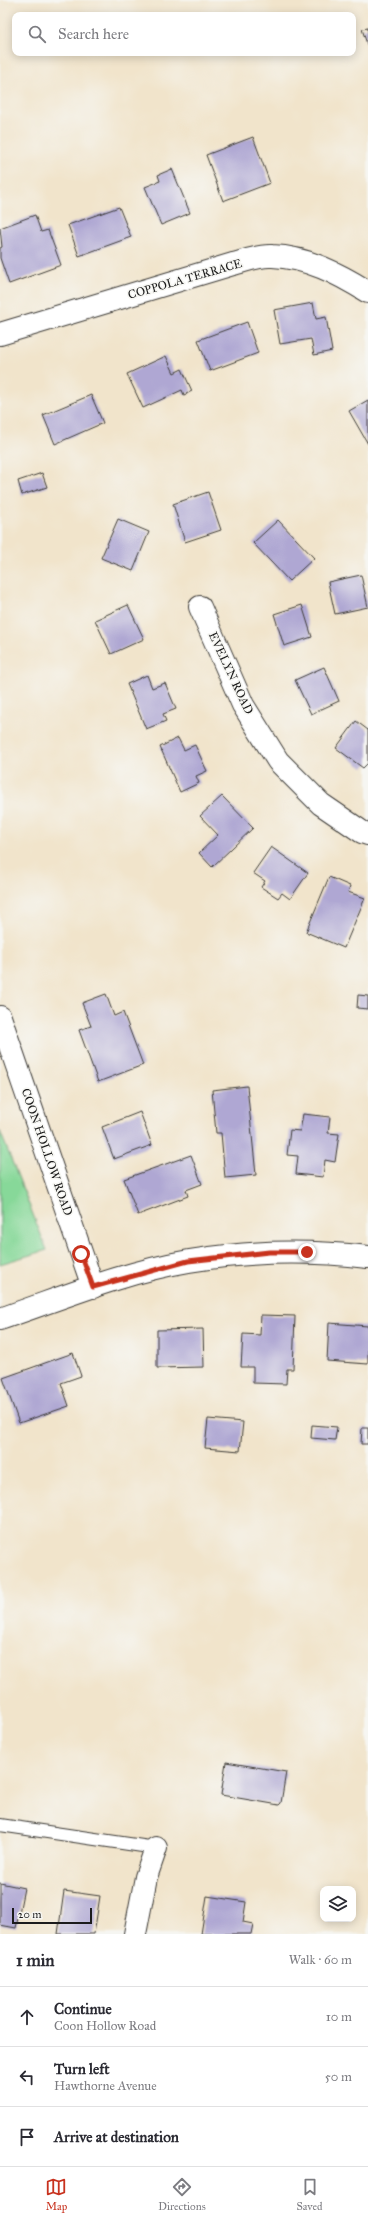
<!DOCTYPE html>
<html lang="en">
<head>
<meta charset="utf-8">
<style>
  body { margin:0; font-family:"IM FELL Great Primer",serif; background:#f7f7f7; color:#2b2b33 }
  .controls { position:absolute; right:12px; bottom:12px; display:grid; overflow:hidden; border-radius:8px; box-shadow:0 2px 10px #0003 }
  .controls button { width:36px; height:36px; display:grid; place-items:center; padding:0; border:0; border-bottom:1px solid #e1e1e2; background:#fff; color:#2b2b33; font:20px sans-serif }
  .scale { position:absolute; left:12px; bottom:10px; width:80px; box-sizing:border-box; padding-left:4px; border:2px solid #1c1c1c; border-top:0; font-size:11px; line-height:14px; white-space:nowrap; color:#1c1c1c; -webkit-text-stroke:3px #f6f6f2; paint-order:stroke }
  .stop { position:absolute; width:12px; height:12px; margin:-9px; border:3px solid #c8321e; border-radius:50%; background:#fff }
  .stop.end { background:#c8321e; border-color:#fff; box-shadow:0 1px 4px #0008 }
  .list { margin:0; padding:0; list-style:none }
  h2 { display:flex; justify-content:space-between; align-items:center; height:52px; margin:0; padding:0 16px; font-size:17px }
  h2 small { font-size:13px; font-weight:400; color:#7c7c81 }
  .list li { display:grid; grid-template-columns:26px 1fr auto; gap:12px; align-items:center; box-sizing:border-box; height:60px; padding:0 16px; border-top:1px solid #e1e1e2 }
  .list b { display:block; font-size:15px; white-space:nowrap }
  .list p { margin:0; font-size:13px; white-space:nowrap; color:#7c7c81 }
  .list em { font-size:13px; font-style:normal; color:#7c7c81 }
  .icon { flex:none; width:22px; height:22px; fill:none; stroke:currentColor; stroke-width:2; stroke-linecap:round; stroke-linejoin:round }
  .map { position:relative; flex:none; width:368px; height:1934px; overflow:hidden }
  .search { position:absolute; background:#fff; box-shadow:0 2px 10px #0003; left:12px; right:12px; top:12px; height:44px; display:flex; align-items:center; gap:10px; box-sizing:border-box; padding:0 14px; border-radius:8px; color:#7c7c81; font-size:15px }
  .sheet { height:232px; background:#fff }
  nav { display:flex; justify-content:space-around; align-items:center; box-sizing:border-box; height:56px; border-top:1px solid #e1e1e2; background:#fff; font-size:11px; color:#7c7c81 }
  nav a { display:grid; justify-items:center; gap:2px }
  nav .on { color:#c8321e }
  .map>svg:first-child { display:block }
</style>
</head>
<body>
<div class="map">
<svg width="368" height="1934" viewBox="0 0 368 1934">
  <rect width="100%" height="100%" fill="#f6f6f2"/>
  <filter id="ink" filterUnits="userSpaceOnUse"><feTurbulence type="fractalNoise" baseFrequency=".025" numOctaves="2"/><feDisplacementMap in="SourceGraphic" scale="8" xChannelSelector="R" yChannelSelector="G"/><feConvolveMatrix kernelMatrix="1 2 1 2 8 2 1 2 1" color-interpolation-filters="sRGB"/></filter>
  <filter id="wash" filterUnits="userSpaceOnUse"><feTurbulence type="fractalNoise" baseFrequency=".012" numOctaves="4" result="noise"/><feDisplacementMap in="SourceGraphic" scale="16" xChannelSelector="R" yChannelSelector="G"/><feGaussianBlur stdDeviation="0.9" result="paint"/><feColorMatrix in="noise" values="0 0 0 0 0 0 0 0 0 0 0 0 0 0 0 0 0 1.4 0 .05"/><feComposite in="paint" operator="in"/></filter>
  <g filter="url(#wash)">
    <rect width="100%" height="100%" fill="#f1e4cb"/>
    <polygon fill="#87d899" stroke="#527a5a" points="0,1131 47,1250 0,1264"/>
    <g id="blocks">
      <g fill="#afa7d3">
        <polygon points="368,28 368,47 362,29"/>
        <polygon points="253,137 270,183 223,201 206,155"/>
        <polygon points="172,169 190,213 161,225 145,187 160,181 158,175"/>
        <polygon points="119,207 131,237 79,256 68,225"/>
        <polygon points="35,215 41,232 48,230 61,265 9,284 0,258 0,248 2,247 0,228"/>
        <polygon points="313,303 316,319 326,317 332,351 314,355 311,339 280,344 274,310"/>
        <polygon points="247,322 258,353 210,371 198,340"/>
        <polygon points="166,356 174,373 182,369 192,391 184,395 182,390 143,408 127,374"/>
        <polygon points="91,395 103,423 55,444 43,415"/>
        <polygon points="368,400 368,444 349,411"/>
        <polygon points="42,473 47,487 22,495 18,481"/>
        <polygon points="208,492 221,530 185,542 173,504"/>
        <polygon points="118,519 149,532 133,571 101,558"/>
        <polygon points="278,520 314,558 289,581 253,543"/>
        <polygon points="361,575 368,607 335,614 328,582"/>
        <polygon points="128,605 144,639 111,654 95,620"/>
        <polygon points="302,605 312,637 284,646 274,614"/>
        <polygon points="324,667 339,701 311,714 295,680"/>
        <polygon points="147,675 152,688 165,683 176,709 163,714 166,721 146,729 127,684"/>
        <polygon points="356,721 368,730 368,763 363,768 336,748"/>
        <polygon points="178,738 184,750 195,745 207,771 196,776 199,783 180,792 160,747"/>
        <polygon points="222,796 253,828 212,867 199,853 218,835 200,816"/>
        <polygon points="271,847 308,873 290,899 282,893 278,898 261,887 265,881 253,873"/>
        <polygon points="329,877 350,886 348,892 365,898 344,948 306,932"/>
        <polygon points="106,994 114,1016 123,1012 143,1065 98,1082 79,1030 91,1026 82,1003"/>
        <polygon points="358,995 368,996 368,1009 357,1008"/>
        <polygon points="247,1086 256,1175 225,1178 221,1133 216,1133 212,1090"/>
        <polygon points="140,1112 152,1145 114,1159 102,1127"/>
        <polygon points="303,1114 330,1117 328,1133 339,1134 335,1162 325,1160 323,1177 296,1174 298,1156 287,1155 290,1130 300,1131"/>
        <polygon points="191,1155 202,1184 186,1190 188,1196 138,1215 124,1179"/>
        <polygon points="261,1315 295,1316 293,1369 287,1369 286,1384 253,1383 253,1367 241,1367 243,1334 260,1335"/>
        <polygon points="329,1323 368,1326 368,1364 327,1361"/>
        <polygon points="203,1329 204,1367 157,1368 157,1330"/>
        <polygon points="73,1353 81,1376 61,1383 69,1406 19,1423 3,1378"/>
        <polygon points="208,1419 243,1422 240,1451 205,1448"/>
        <polygon points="312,1425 337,1427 335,1440 311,1438"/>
        <polygon points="362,1428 368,1428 368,1444 361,1444"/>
        <polygon points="226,1762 286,1772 281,1803 279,1805 221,1795"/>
        <polygon points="0,1883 24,1888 16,1928 0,1925"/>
        <polygon points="64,1891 100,1896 94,1934 58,1934"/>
        <polygon points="207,1896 246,1902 243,1922 253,1924 251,1934 201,1934"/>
      </g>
    </g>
  </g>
  <g filter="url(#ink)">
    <use href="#blocks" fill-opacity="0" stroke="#3c3a36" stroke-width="1"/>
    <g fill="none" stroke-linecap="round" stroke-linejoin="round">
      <g stroke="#3c3a36" stroke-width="14">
        <polyline id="service" points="0,1825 156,1848"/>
      </g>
      <g stroke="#3c3a36" stroke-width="24">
        <g id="minor">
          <path d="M0,334L233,264C245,261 259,255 272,256C307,257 339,274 368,292"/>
          <polyline points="200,607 243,705 278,761 321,804 362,832 368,834"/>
          <polyline points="0,1017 93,1287"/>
          <polyline points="135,1934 146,1877 156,1848"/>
        </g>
      </g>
      <g stroke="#3c3a36" stroke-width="24">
        <path id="tertiary" d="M0,1319C62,1298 124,1272 189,1261C248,1251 308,1250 368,1257"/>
      </g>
      <use href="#service" stroke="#fff" stroke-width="12"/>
      <use href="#minor" stroke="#fff" stroke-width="22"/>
      <use href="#tertiary" stroke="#fff" stroke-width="22"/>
    </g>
  </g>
  <g fill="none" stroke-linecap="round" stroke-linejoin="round" filter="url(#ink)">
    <polyline stroke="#c8321e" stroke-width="5" points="81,1254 93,1287 188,1261 269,1252 307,1252"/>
  </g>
  <g text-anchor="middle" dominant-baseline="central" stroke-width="3" stroke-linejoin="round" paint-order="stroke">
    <g font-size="12" fill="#1c1c1c" stroke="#f6f6f2">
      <text transform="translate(185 279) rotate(-16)">COPPOLA TERRACE</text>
      <text transform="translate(231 673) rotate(65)">EVELYN ROAD</text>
      <text transform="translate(47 1152) rotate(71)">COON HOLLOW ROAD</text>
    </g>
  </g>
</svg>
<div class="controls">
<button><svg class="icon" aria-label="layers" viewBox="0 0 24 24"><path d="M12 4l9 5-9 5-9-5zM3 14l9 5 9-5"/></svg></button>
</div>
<div class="scale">20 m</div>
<div class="stop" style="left:81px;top:1254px"></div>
<div class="stop end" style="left:307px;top:1252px"></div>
<div class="search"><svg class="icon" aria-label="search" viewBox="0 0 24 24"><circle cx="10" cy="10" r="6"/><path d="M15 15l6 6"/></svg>Search here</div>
</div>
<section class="sheet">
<h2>1 min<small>Walk · 60 m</small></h2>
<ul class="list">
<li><svg class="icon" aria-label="ahead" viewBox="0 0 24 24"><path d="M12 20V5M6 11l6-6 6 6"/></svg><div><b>Continue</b><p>Coon Hollow Road</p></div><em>10 m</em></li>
<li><svg class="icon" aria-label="left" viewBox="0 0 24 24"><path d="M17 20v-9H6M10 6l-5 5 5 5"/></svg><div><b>Turn left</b><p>Hawthorne Avenue</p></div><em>50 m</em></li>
<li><svg class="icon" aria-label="arrive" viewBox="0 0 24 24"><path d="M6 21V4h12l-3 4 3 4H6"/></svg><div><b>Arrive at destination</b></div></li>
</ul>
</section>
<nav>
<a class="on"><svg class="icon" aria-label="map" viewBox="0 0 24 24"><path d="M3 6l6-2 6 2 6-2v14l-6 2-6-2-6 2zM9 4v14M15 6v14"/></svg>Map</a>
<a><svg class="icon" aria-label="directions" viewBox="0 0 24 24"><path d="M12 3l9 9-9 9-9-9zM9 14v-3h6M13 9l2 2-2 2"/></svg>Directions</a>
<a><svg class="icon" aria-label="saved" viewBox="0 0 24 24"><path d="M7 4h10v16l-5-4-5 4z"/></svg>Saved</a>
</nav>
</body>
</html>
